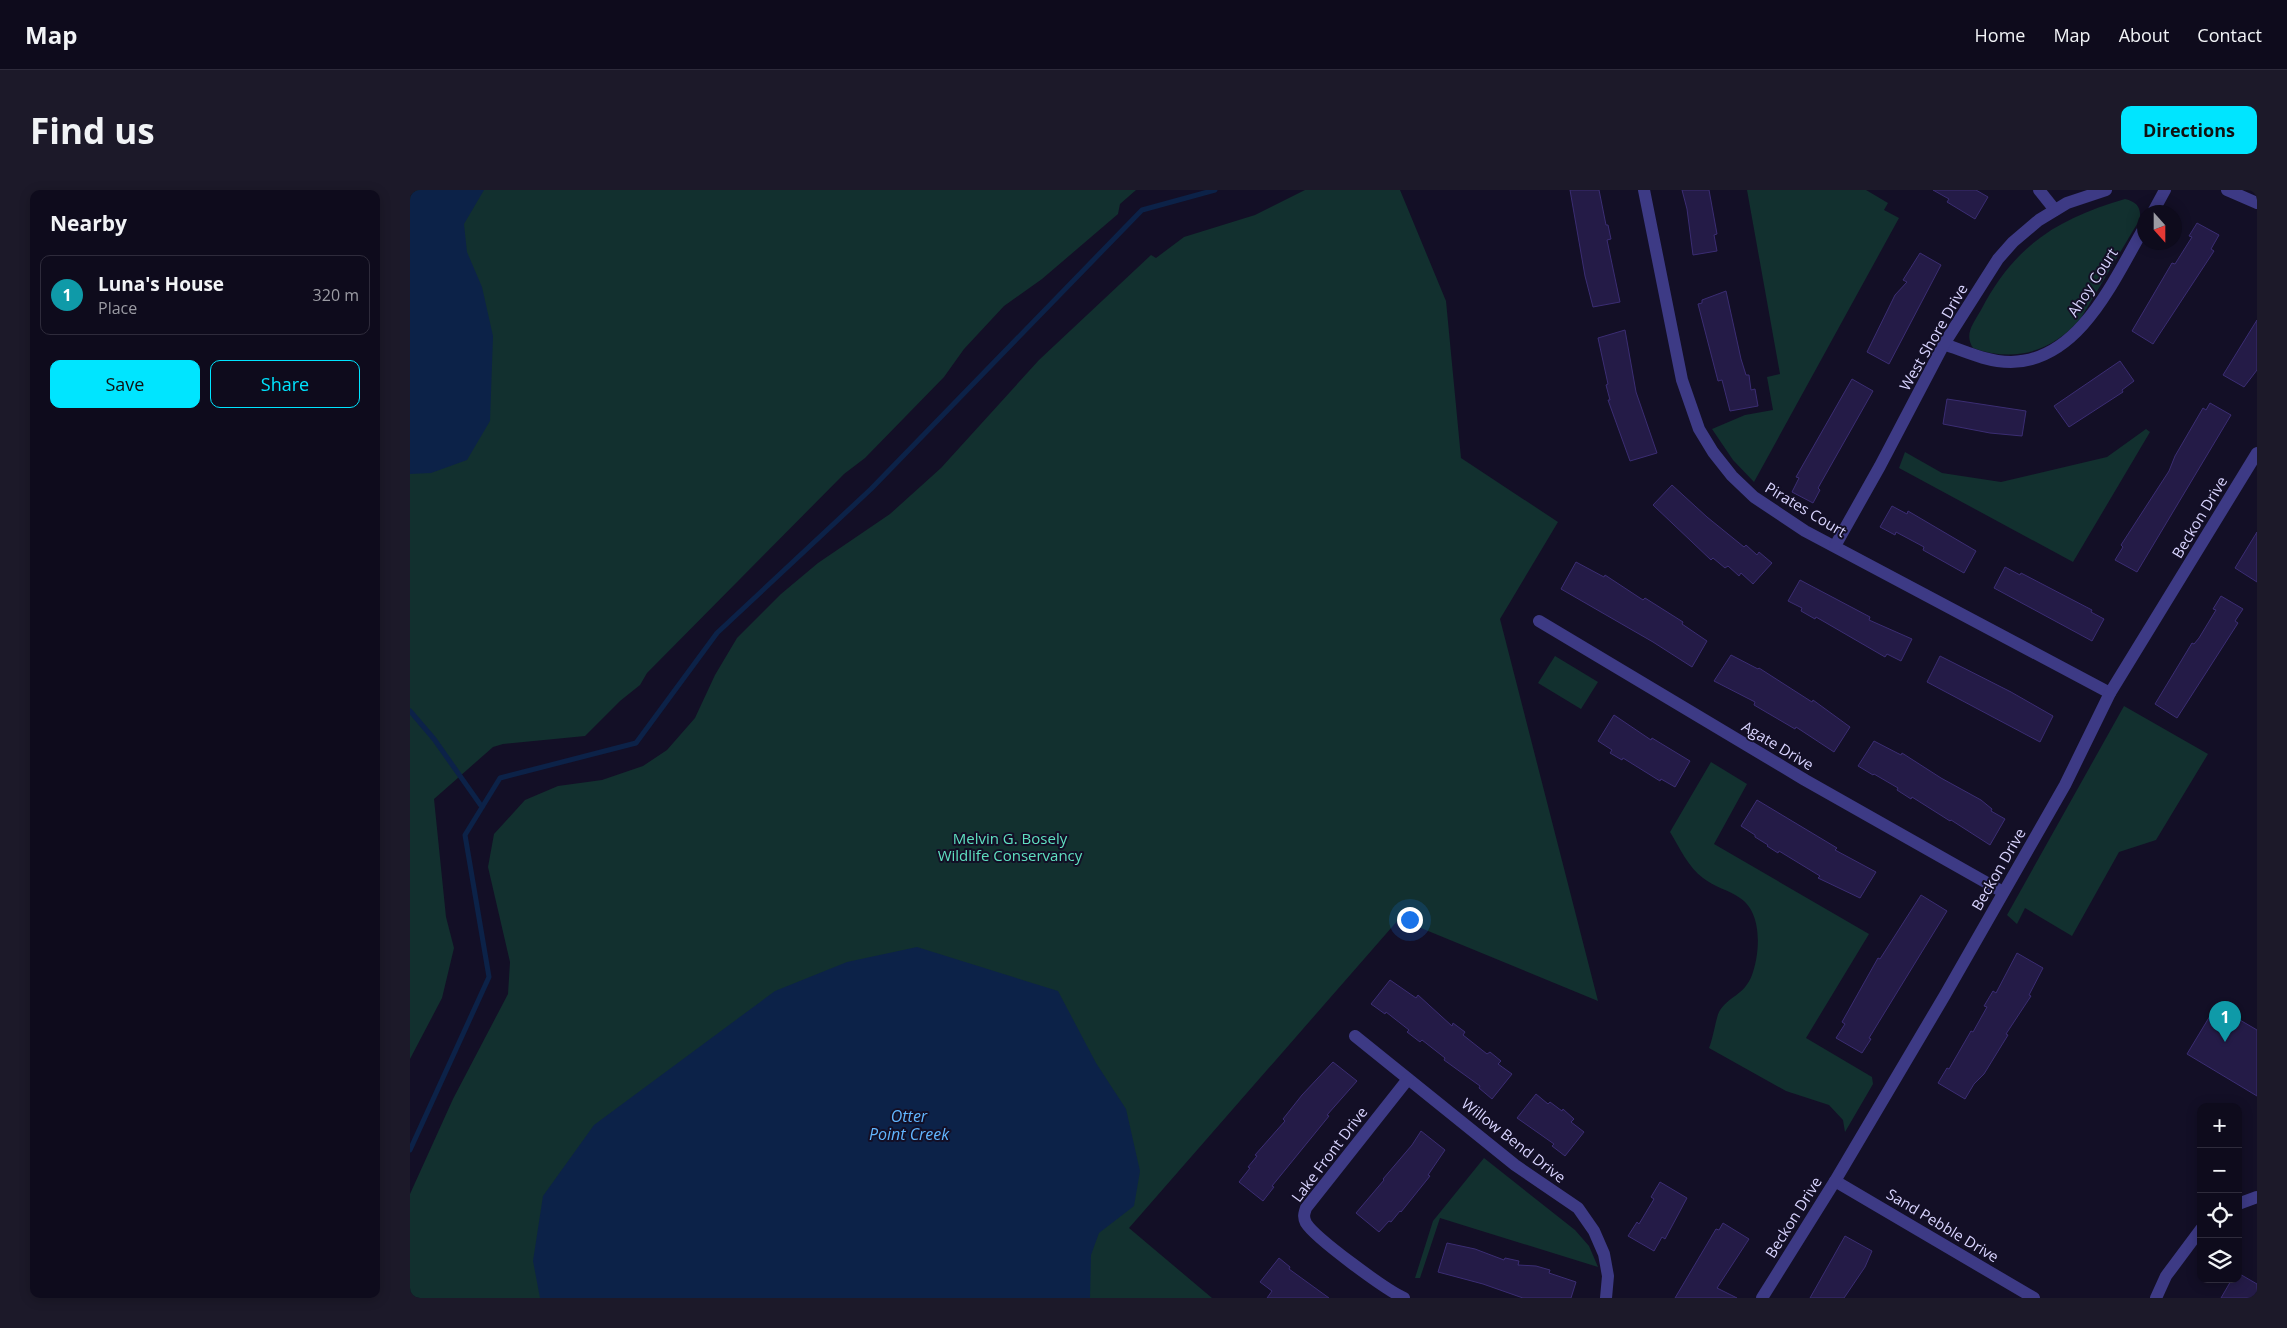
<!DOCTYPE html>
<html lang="en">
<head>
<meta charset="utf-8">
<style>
  body { margin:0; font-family:"Open Sans",sans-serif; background:#1c1929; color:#f1f3f6 }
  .controls { position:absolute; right:15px; bottom:15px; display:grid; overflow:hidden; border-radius:10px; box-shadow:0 2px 12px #0003 }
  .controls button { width:45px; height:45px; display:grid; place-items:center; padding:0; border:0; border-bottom:1px solid #2e2b3b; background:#0e0b1c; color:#f1f3f6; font:25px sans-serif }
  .compass { position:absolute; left:1727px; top:15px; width:45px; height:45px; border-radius:50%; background:#0e0b1c; box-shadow:0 2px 12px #0003; rotate:159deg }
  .you { position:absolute; left:999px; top:729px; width:18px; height:18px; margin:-12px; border:4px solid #fff; border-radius:50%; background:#1a73e8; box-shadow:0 0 0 8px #1a73e833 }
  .badge { display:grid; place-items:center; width:32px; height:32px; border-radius:50%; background:#00e5ff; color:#fff; font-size:16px; font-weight:700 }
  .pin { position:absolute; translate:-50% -41px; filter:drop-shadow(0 1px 2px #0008) }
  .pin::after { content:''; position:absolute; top:26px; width:18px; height:15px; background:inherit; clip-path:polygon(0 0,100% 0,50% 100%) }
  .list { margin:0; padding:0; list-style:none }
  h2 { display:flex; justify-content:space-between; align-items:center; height:65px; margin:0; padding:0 20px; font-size:21px }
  h2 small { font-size:16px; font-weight:400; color:#9b9ba3 }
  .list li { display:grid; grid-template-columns:32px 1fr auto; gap:15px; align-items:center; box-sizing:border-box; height:80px; margin:0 10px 10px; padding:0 10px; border:1px solid #2e2b3b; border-radius:10px }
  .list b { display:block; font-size:19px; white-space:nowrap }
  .list p { margin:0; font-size:16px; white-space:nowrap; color:#9b9ba3 }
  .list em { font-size:16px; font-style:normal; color:#9b9ba3 }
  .actions { display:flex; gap:10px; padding:15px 20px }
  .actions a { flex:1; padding:11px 0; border:1px solid #00e5ff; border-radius:10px; text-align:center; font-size:18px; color:#00e5ff }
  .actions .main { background:#00e5ff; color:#111 }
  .icon { flex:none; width:28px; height:28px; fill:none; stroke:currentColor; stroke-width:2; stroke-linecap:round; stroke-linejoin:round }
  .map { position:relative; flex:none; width:1847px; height:1108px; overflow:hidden; border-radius:10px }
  header { display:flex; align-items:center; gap:30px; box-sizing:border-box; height:70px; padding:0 25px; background:#0e0b1c; border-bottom:1px solid #2e2b3b }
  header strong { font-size:24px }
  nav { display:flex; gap:28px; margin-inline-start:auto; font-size:18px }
  .intro { display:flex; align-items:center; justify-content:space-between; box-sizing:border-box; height:120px; padding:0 30px }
  h1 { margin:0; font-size:35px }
  .button { padding:12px 22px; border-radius:10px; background:#00e5ff; color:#111; font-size:18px; font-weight:700 }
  main { display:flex; gap:30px; padding:0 30px }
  aside { flex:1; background:#0e0b1c; border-radius:10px; box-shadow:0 2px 12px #0003 }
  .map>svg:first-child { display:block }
</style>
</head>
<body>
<header>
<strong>Map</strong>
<nav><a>Home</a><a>Map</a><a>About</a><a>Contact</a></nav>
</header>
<div class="intro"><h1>Find us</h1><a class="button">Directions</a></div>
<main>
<aside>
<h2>Nearby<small></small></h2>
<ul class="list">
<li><span class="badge" style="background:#0f9aa8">1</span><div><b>Luna's House</b><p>Place</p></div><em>320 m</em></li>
</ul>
<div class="actions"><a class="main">Save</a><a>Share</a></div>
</aside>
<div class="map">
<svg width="1847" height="1108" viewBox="0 0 1847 1108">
  <rect width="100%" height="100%" fill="#130f26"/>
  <g fill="#12302f">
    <polygon points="0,0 726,0 710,14 708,24 632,89 594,116 554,159 534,187 455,268 434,284 237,483 230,495 210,511 175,546 93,554 83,557 24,609 36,727 44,758 32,808 0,869"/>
    <polygon points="895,0 990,0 1036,111 1051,268 1148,332 1090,429 1188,811 989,729 719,1038 802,1108 0,1108 0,1004 43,909 98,804 100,772 78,677 84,644 115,610 148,596 192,590 233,576 257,560 285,528 305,485 327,448 371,404 408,373 480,324 531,278 629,170 741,65 746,68 774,47 845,25"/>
    <polygon points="1337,0 1456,0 1478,13 1474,20 1489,28 1344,292 1323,270 1302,239 1335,225 1363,220 1357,187 1370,184"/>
    <path d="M1715,9C1727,12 1731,17 1730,29L1671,128C1642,162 1605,173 1563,158C1554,144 1563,134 1571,120C1605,55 1647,29 1715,9Z"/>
    <polygon points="1736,239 1740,242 1663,372 1489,278 1495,262 1532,283 1591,292 1697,267"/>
    <polygon points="1145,466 1188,492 1171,519 1128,493"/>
    <polygon points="1714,516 1798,564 1746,650 1709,662 1662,746 1615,718 1607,734 1597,725"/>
    <path d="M1301,572L1337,594L1304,654L1459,744L1396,848L1462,887L1463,894L1435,942L1433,930L1419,915L1376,901L1299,858C1303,849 1306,828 1309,822C1318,806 1334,806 1342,785C1350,763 1353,723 1330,708C1319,700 1304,697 1293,688C1279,678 1269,657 1260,642Z"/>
    <polygon points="1074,968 1165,1040 1179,1056 1188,1077 1030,1028 1010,1088 1005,1088 1023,1031"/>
  </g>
  <g fill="#0c2248">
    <polygon points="0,0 74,0 54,34 57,62 72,97 83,146 80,231 57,270 21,283 0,284"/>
    <polygon points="507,757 648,801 686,873 716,919 730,981 724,1016 689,1043 681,1065 680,1108 130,1108 123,1071 133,1006 184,935 365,801 437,772"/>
  </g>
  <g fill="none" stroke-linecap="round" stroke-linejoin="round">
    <g stroke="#0c2248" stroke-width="5">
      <polyline points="0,521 24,549 72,617"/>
      <polyline points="0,960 79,787 55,645 90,588 226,553 307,443 461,299 732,20 805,0"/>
    </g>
  </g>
  <g fill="#241b47" stroke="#3b2d73">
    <polygon points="1160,0 1189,0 1196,35 1198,35 1201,49 1197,50 1210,112 1183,117 1175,86"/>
    <polygon points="1272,0 1299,0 1307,44 1304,45 1307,61 1283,65 1277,19"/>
    <polygon points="1523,0 1566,0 1578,7 1565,29 1537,12 1539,9"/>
    <polygon points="1787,33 1809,45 1801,59 1804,61 1743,154 1722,141 1762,73 1765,74 1782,47 1779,46"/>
    <polygon points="1510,63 1531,75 1479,174 1457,162 1485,105 1497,92 1493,90"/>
    <polygon points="1316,101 1331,169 1336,185 1339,185 1341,200 1345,199 1348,216 1320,221 1312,190 1308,191 1288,114 1292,113 1292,110"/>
    <polygon points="1847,130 1847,180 1834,197 1813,185"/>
    <polygon points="1215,140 1226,202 1247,263 1220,271 1198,210 1200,210 1196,195 1198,194 1188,148"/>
    <polygon points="1710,171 1724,191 1712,200 1713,202 1659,237 1644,216"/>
    <polygon points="1442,189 1463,201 1408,298 1410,300 1403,313 1382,302 1389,288 1386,287"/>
    <polygon points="1537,209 1616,221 1612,246 1580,243 1533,234"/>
    <polygon points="1800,213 1821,225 1727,382 1705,370 1713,357 1711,355 1759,281 1765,266 1793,218 1796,220"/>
    <polygon points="1262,295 1297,327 1334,357 1336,355 1347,365 1349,362 1362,373 1343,394 1331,383 1329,386 1318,376 1315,378 1303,368 1301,370 1243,315"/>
    <polygon points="1482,316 1497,324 1498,321 1566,361 1554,383 1513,360 1514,357 1486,342 1485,345 1470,337"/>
    <polygon points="1847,342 1847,392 1825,378"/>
    <polygon points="1166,372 1194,387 1195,385 1233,410 1235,408 1273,432 1272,434 1297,451 1282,477 1243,452 1151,399"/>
    <polygon points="1595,377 1610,385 1611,383 1682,420 1681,422 1694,429 1682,451 1584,398"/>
    <polygon points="1390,390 1460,427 1459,430 1502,449 1491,471 1477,464 1475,467 1406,427 1405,429 1391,421 1392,418 1378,411"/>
    <polygon points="1811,406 1833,419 1825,431 1828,433 1767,528 1745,514 1782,453 1784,454 1789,448 1806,420 1803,419"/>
    <polygon points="1321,465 1348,479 1349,478 1402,512 1403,510 1440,537 1424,562 1386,537 1385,539 1344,515 1345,512 1304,491"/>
    <polygon points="1530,466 1601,502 1643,526 1630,552 1517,492"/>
    <polygon points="1204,525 1241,550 1242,548 1280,571 1265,597 1251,589 1250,591 1213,568 1212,570 1200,563 1202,560 1188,551"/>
    <polygon points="1464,551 1491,565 1492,563 1531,588 1571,610 1582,619 1581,621 1595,629 1580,655 1541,630 1540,631 1502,607 1501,609 1487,600 1488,598 1464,584 1463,585 1448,576"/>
    <polygon points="1347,610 1427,658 1425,660 1466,682 1450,708 1408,688 1410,686 1369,661 1368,663 1357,656 1358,655 1345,647 1345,645 1331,636"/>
    <polygon points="1511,705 1537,721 1459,848 1461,849 1452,863 1426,848 1435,834 1432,832 1468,768 1470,769"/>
    <polygon points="1607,763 1633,778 1619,805 1621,806 1596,844 1598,845 1574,884 1564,894 1555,909 1528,893 1537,878 1539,879 1561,841 1563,842 1577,817 1574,816 1583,801 1586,803"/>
    <polygon points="980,790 1006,808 1008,805 1042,836 1043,833 1055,842 1053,845 1077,864 1080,862 1091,871 1088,874 1102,884 1082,909 1069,898 1070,896 1034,870 1035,868 1012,850 1010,852 997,842 999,840 976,822 975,824 961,814"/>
    <polygon points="1806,816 1847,840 1847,906 1777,864"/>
    <polygon points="923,872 947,891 917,925 919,926 862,996 864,997 853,1011 829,992 840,978 838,977 847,966 845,965 875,931 873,929 892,905"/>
    <polygon points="1126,904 1138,914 1140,912 1152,921 1153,919 1164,929 1161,932 1174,942 1155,966 1142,956 1144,954 1107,928"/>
    <polygon points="1011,941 1035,960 1018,985 1020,986 991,1022 990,1021 981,1032 979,1031 969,1042 946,1023 974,990 973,989 1002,955"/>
    <polygon points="1250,992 1277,1008 1255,1049 1252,1047 1244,1061 1218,1046 1227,1032 1229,1034 1244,1009 1241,1007"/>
    <polygon points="1313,1033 1339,1049 1307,1098 1327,1108 1265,1108 1306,1039 1309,1040"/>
    <polygon points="1435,1046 1462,1061 1455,1077 1434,1108 1400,1108"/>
    <polygon points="1037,1053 1065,1059 1094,1070 1095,1068 1109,1071 1108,1075 1126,1076 1140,1080 1139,1083 1166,1092 1161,1108 1113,1108 1073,1094 1028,1082"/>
    <polygon points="869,1068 880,1077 879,1079 919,1108 857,1108 862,1101 850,1092"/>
    <polygon points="1828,1083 1847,1094 1847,1108 1811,1108 1822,1089 1828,1089"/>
  </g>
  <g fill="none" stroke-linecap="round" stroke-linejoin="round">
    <g stroke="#3d3a85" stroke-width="12">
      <polyline points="1234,0 1272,190 1289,239 1303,262 1322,286 1344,307 1395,341 1700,503"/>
      <polyline points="1629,0 1645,20"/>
      <polyline points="1817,0 1847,13"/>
      <polyline points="1743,22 1755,0"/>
      <path d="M1534,154C1556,162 1578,172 1601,172C1670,171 1704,89 1734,38"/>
      <polyline points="1425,356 1470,276 1534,154 1588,69 1603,52 1629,30 1657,13 1696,0"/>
      <polyline points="1129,431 1395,590 1593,702"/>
      <polyline points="945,846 1105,975 1168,1018 1184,1041 1194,1064 1198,1086 1196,1108"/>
      <polyline points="1425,991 1624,1108"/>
      <polyline points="1828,1014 1847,1007"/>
      <path d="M994,1108C976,1100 905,1048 896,1033C893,1027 894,1024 896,1018L998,889"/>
      <polyline points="1352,1108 1425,991 1535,805 1655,595 1700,503 1847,263"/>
      <polyline points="1746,1108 1756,1086 1791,1039"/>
    </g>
  </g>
  <g text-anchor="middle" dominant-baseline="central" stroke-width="4" stroke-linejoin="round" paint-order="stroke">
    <g font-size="15" fill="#d9d4ff" stroke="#130f26">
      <text transform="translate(1682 92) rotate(-57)">Ahoy Court</text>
      <text transform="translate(1523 147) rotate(-60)">West Shore Drive</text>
      <text transform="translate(1396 319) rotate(31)">Pirates Court</text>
      <text transform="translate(1789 327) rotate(-59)">Beckon Drive</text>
      <text transform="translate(1368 555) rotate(31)">Agate Drive</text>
      <text transform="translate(1588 679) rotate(-60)">Beckon Drive</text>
      <text transform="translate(1104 950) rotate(38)">Willow Bend Drive</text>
      <text transform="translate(919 964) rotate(-53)">Lake Front Drive</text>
      <text transform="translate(1383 1027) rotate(-58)">Beckon Drive</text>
      <text transform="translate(1533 1035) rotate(31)">Sand Pebble Drive</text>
    </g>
    <g font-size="15" fill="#5fe0c0" stroke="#130f26">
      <text x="600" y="648">Melvin G. Bosely<tspan x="600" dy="17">Wildlife Conservancy</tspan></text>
    </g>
    <g font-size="16" font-style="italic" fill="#62b6ff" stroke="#130f26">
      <text x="499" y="926">Otter<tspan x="499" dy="18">Point Creek</tspan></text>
    </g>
  </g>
</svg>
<div class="controls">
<button>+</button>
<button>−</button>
<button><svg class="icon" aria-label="locate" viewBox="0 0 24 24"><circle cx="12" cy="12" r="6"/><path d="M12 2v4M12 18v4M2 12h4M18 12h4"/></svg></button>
<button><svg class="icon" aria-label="layers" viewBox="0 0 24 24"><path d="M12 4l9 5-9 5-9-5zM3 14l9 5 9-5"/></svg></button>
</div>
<svg class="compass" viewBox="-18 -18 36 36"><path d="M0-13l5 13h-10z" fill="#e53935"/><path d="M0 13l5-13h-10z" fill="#9b9ba3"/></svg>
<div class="you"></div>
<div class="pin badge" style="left:1815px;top:852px;background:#0f9aa8">1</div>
</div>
</main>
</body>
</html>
